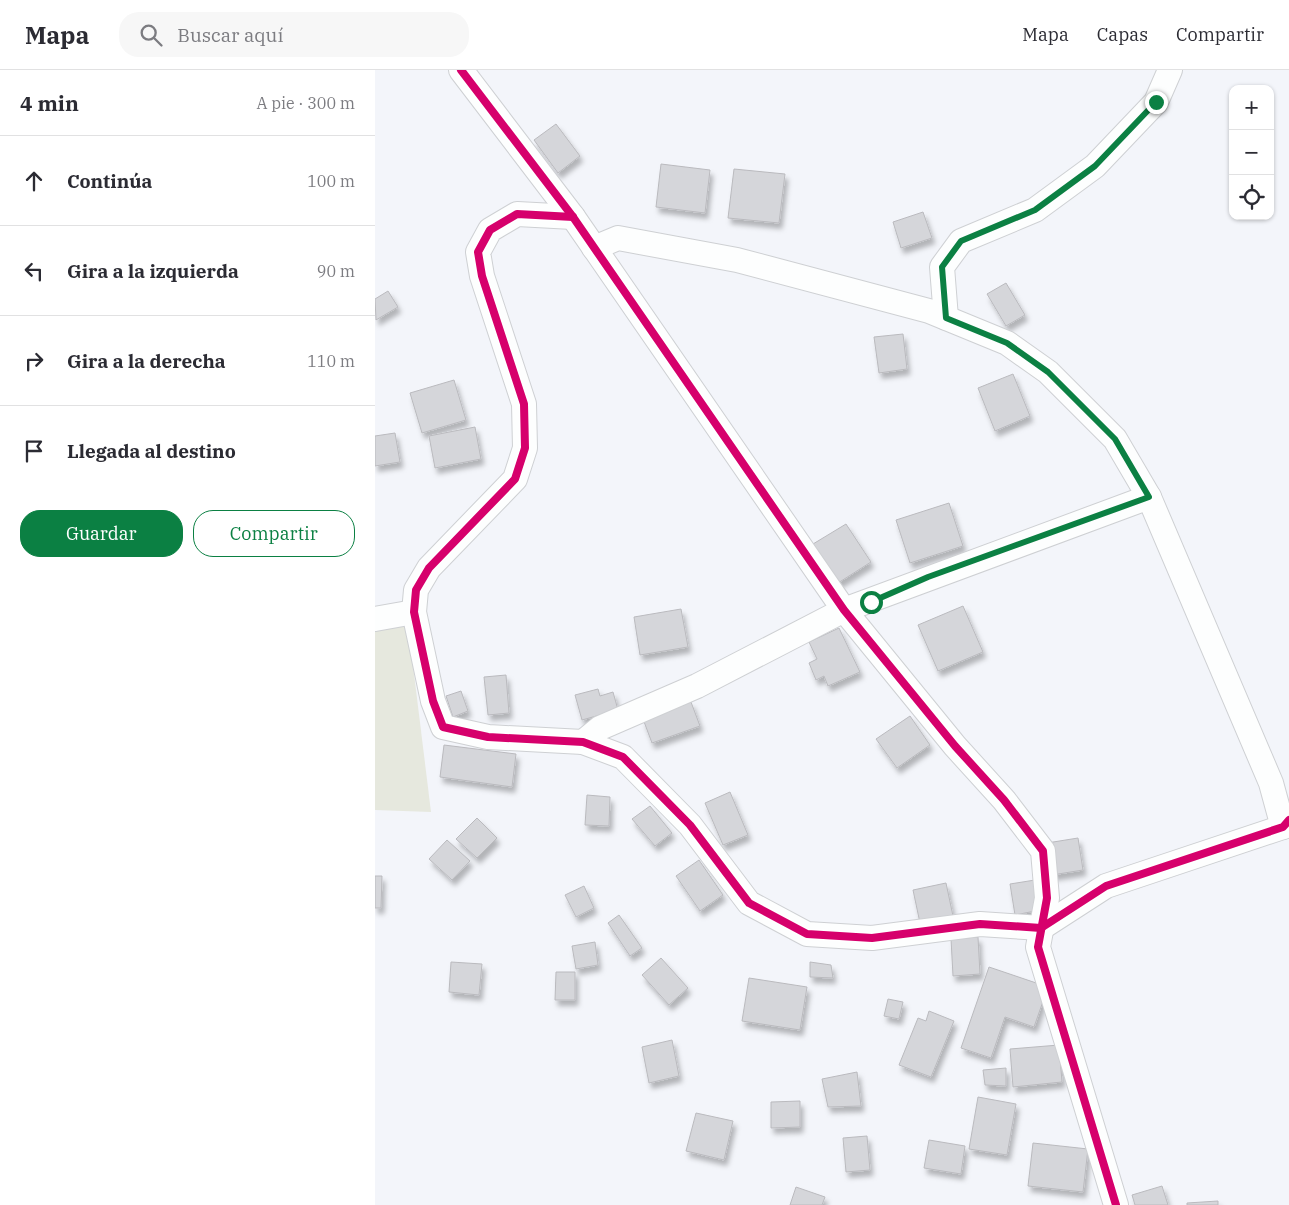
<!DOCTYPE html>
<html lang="es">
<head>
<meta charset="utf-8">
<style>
  body { margin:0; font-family:"IBM Plex Serif",serif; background:#f7f7f7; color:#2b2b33 }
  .controls { position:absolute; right:15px; top:15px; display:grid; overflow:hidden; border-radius:10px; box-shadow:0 1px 4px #0004 }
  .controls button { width:45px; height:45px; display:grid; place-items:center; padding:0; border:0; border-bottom:1px solid #e1e1e2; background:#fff; color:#2b2b33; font:25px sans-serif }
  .stop { position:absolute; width:15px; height:15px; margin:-11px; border:4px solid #0b8043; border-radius:50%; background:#fff }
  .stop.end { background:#0b8043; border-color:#fff; box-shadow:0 1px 5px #0008 }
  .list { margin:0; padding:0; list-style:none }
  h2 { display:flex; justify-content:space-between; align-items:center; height:65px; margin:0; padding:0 20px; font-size:21px }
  h2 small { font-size:16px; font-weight:400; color:#7c7c81 }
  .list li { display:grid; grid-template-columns:32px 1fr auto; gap:15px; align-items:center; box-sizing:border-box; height:90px; padding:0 20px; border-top:1px solid #e1e1e2 }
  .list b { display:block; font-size:19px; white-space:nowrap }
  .list em { font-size:16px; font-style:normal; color:#7c7c81 }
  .actions { display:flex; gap:10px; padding:15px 20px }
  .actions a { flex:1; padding:11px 0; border:1px solid #0b8043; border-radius:20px; text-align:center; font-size:18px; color:#0b8043 }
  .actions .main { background:#0b8043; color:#fff }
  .icon { flex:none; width:28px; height:28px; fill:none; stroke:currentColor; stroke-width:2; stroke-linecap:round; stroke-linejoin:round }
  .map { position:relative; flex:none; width:914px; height:1135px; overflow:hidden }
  header { display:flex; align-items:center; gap:30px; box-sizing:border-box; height:70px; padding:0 25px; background:#fff; border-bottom:1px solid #e1e1e2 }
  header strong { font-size:24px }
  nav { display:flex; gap:28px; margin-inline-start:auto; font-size:18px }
  .search { width:350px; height:45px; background:#f7f7f7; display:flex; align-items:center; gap:12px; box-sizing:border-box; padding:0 18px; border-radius:20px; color:#7c7c81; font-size:19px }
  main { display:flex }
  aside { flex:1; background:#fff }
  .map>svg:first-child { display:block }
</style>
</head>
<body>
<header>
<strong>Mapa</strong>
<div class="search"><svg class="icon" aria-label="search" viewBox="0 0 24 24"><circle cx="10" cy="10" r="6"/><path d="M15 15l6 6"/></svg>Buscar aquí</div>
<nav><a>Mapa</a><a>Capas</a><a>Compartir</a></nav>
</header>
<main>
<aside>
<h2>4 min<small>A pie · 300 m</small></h2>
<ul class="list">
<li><svg class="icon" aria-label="ahead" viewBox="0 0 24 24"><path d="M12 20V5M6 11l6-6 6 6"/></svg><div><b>Continúa</b></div><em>100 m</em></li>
<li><svg class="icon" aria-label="left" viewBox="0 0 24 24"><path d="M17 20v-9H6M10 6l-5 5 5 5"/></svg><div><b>Gira a la izquierda</b></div><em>90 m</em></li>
<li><svg class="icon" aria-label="right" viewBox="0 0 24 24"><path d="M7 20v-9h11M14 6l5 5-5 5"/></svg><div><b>Gira a la derecha</b></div><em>110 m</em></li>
<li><svg class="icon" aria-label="arrive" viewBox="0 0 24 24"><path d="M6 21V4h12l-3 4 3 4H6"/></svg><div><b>Llegada al destino</b></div></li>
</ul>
<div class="actions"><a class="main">Guardar</a><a>Compartir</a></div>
</aside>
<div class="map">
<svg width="914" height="1135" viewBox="0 0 914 1135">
  <defs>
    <filter id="shadow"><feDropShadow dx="3" dy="5.5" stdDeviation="2.5" flood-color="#0004"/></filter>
  </defs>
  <rect width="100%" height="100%" fill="#f3f5fa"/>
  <polygon fill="#e6e8de" points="33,555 56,742 0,740 0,558"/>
  <g fill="#d5d6da" stroke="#bababe" filter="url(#shadow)">
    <polygon points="181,54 205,86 183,103 159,70"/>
    <polygon points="286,94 335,100 330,143 281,137"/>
    <polygon points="359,99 410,104 404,153 353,148"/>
    <polygon points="548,142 557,168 526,178 518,152"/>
    <polygon points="631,213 650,245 631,256 612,224"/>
    <polygon points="13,221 23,237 1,250 0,229"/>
    <polygon points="528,264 532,299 504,303 499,267"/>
    <polygon points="638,304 655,346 620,361 603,318"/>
    <polygon points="79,310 91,350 47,363 35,323"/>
    <polygon points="100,357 106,389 60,398 54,366"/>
    <polygon points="20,363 25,392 0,396 0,366"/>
    <polygon points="574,433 588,476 535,493 521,450"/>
    <polygon points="471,454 496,492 463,513 438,474"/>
    <polygon points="588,536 608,582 563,601 543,555"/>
    <polygon points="306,539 313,577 265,585 259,547"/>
    <polygon points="464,558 485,602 453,616 449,606 441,610 434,593 442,589 434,572"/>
    <polygon points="131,605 134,643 113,645 109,607"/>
    <polygon points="223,619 225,626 238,622 243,640 207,650 200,625"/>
    <polygon points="86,621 93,641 78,647 71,626"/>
    <polygon points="316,632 325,656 277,673 268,649"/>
    <polygon points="535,646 555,675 522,698 501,669"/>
    <polygon points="69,675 141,684 137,717 65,707"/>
    <polygon points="355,722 373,765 348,775 330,733"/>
    <polygon points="212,725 235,727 234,756 210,755"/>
    <polygon points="275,736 297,763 280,776 257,749"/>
    <polygon points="102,748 122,768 102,788 81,769"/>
    <polygon points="703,768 708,800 677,805 672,773"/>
    <polygon points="72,770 95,791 77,810 54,789"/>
    <polygon points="324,790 348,825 325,841 301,806"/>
    <polygon points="0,806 7,806 6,838 0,838"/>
    <polygon points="660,810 665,840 640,845 635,814"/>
    <polygon points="571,813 578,846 545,853 538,820"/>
    <polygon points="209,816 219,838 201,847 190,825"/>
    <polygon points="244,845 267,878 255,886 233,853"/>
    <polygon points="603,867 605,904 578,906 576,869"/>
    <polygon points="220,872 223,895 201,899 197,876"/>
    <polygon points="286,888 313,918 294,935 267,905"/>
    <polygon points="76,892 107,894 104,925 74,922"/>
    <polygon points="435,892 456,895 458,908 435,907"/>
    <polygon points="614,897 673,917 659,957 630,947 616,988 586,978"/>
    <polygon points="181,902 200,902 200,930 180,930"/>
    <polygon points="374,908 432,917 425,960 367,951"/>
    <polygon points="513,929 528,932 524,949 509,946"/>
    <polygon points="554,941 579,951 556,1007 524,995 543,948 551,951"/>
    <polygon points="297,970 304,1006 274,1013 267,977"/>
    <polygon points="684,975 687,1012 638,1017 635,979"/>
    <polygon points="631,998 631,1016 610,1015 608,1000"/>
    <polygon points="482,1002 486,1036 453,1037 447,1009"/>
    <polygon points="603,1027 641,1034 632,1085 594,1079"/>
    <polygon points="425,1031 425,1057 396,1058 396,1032"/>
    <polygon points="321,1043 358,1051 349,1090 311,1081"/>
    <polygon points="492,1066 495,1100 471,1102 468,1068"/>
    <polygon points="554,1070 590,1076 586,1104 549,1098"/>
    <polygon points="658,1073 713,1079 708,1122 653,1116"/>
    <polygon points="787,1116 793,1135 760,1135 757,1125"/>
    <polygon points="421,1117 450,1127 447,1135 415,1135"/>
    <polygon points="843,1131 843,1135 812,1135 812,1133"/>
  </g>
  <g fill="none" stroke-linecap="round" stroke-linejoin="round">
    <g stroke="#ced0d3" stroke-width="26">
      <g id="minor">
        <polyline points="86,0 198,147 469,540 580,676 629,730 668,781 672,828 663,877 741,1135"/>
        <polyline points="198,147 142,144 115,160 103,182 107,206 149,334 150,378 140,409 54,498 41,520 39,542 58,631 68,657 113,667 208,672 248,687 315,755 374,833 432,864 497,868 605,854 666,858 731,816 908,757 914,750"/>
        <polyline points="219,178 243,168 362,190 554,241 632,273 673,302 740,369 774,427 896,713 908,757"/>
        <polyline points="571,248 567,197 586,171 660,140 720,96 781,32 795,0"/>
        <polyline points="0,549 39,542"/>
        <polyline points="208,672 225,658 322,616 469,540 774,427"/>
      </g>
    </g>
    <use href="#minor" stroke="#fdfefe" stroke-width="24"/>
    <g stroke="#fff" stroke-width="11">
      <g id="cycleway">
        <polyline points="86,0 198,147 469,540 580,676 629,730 668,781 672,828 663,877 741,1135"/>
        <polyline points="198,147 142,144 115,160 103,182 107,206 149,334 150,378 140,409 54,498 41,520 39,542 58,631 68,657 113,667 208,672 248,687 315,755 374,833 432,864 497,868 605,854 666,858 731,816 908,757 914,750"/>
      </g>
    </g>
    <use href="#cycleway" stroke="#d6006c" stroke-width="8"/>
  </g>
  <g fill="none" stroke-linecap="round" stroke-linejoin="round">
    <polyline stroke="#0b8043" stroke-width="6" points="496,532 553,507 774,427 740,369 673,302 632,273 571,248 567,197 586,171 660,140 720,96 781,32"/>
  </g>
</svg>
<div class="controls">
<button>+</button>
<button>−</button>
<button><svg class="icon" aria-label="locate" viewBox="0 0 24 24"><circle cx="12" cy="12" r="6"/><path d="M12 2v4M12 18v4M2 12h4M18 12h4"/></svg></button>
</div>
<div class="stop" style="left:496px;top:532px"></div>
<div class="stop end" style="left:781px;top:32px"></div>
</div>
</main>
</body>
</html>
